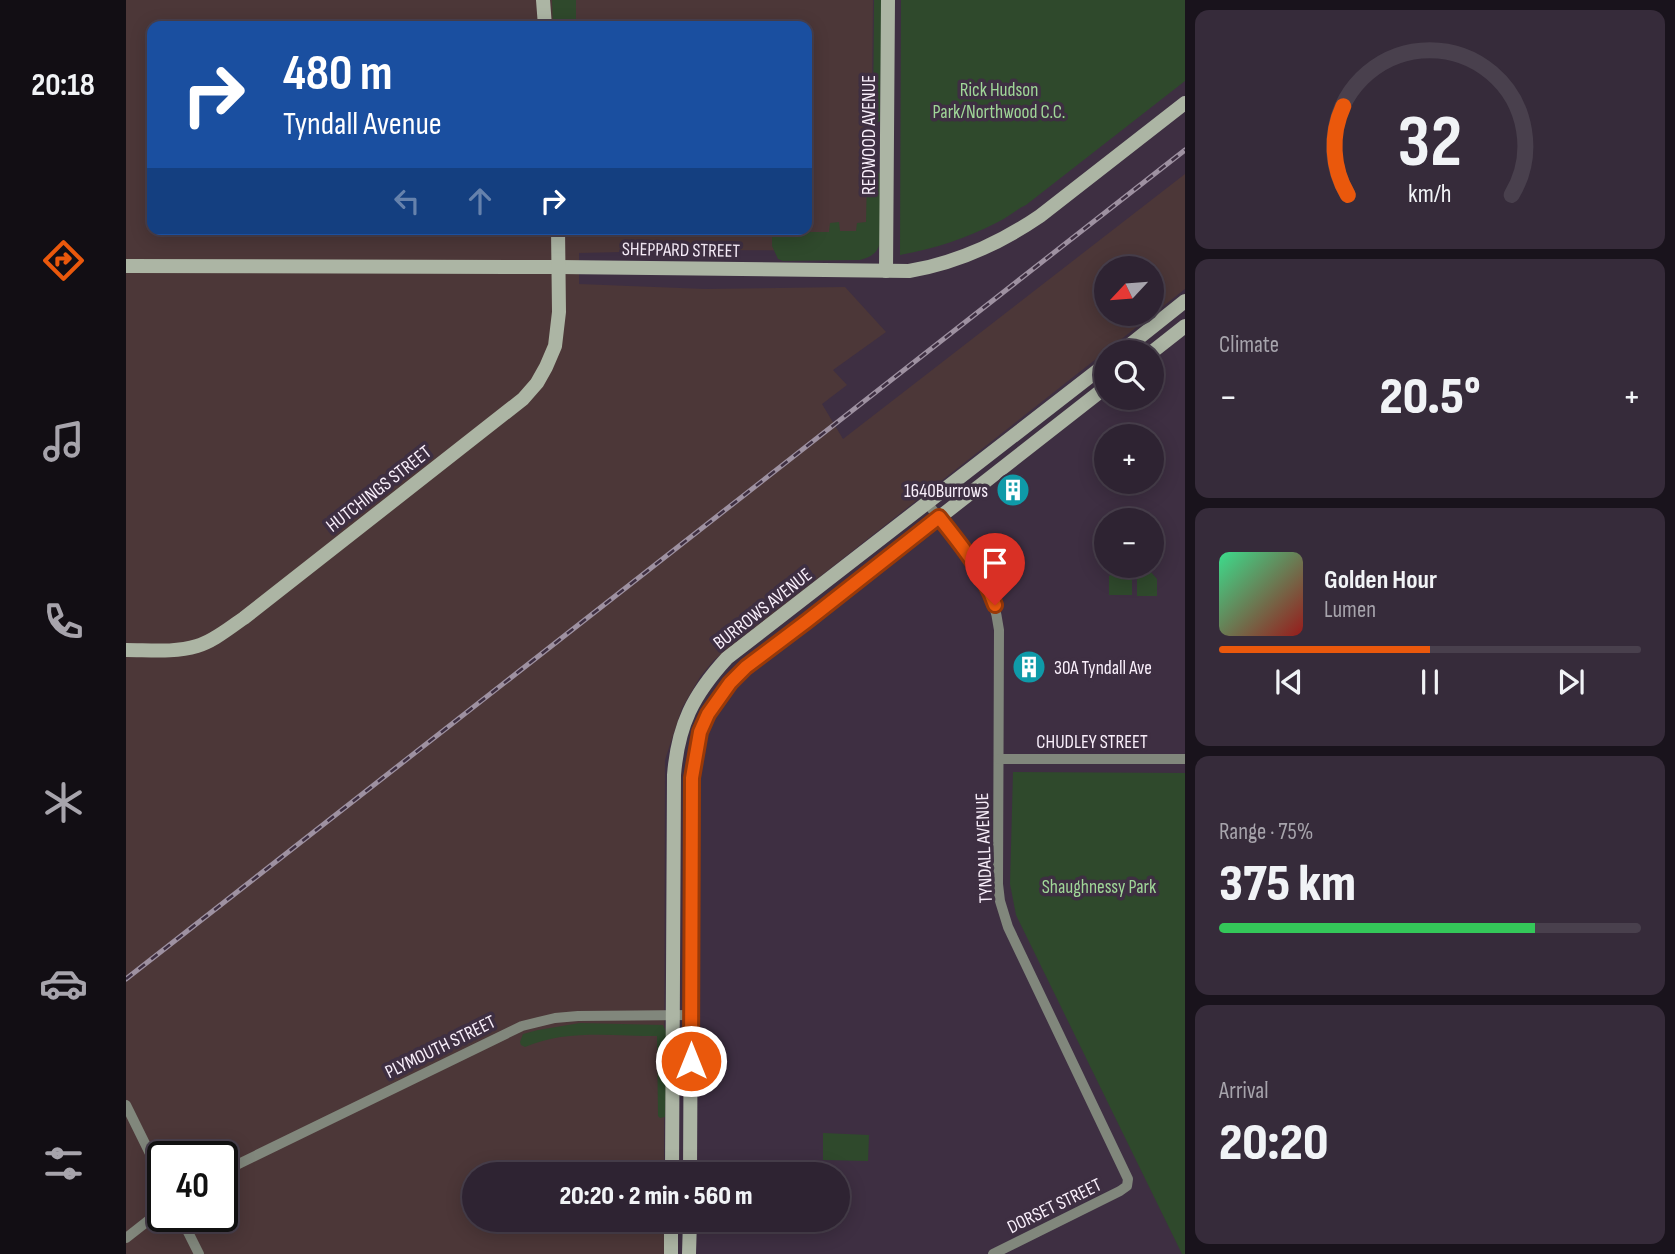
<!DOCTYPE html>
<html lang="en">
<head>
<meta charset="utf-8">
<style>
	:root { --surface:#2e2332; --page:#362b3a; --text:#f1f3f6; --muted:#a7a4ac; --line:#49404d; --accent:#ea580c }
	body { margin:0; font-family:"Sofia Sans Condensed",sans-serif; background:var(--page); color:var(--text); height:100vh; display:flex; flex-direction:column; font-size:26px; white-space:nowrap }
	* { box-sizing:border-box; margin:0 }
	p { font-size:23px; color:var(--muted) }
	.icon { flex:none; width:38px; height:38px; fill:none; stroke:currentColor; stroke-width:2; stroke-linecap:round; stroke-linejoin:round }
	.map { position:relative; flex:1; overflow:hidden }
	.panel { display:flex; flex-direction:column; gap:10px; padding:10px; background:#19131c; width:490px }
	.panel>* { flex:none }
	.hud { position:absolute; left:21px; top:21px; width:665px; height:214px; border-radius:14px; box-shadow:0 4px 18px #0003,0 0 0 2px var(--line); background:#1a4fa0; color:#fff; overflow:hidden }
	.needle { width:46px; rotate:244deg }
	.tools { position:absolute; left:968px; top:256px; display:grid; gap:14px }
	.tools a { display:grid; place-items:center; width:70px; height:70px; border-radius:50%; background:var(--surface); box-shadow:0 4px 18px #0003,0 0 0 2px var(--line); font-size:35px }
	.speed { position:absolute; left:21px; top:1141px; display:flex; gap:14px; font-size:35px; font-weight:700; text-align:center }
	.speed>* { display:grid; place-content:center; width:91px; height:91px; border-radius:50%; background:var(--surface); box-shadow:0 4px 18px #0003,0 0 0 2px var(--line); line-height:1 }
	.speed .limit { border:4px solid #111; border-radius:10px; background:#fff; color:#111 }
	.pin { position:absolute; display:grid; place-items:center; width:60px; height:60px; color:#fff; margin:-72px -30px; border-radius:50% 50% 50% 0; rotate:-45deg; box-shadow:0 0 7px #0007 }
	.pin .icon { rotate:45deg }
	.me { position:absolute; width:77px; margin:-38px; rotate:0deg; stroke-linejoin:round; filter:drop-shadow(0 0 5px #0008) }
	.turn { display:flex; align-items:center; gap:24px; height:147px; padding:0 21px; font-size:32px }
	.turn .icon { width:91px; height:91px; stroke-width:2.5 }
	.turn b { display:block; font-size:49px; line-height:60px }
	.lanes { display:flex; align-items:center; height:66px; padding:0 21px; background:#0003; justify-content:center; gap:35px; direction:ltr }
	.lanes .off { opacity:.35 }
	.big { font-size:52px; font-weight:800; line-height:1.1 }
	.panel .widget { flex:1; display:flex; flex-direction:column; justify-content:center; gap:10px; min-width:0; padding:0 24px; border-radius:14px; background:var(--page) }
	.panel .dial { align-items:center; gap:0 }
	.dial svg { height:182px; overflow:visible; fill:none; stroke:var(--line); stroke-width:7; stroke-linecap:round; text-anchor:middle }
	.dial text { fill:var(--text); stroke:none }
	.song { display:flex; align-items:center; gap:21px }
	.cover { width:84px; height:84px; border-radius:10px; background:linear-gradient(135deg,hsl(150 70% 55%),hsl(0 70% 35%)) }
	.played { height:7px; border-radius:4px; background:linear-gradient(90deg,var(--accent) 50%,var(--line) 50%) }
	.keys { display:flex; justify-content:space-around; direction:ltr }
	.heat { display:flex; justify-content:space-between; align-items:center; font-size:38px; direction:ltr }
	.charge { height:10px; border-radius:5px; background:linear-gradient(90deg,#34c759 75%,var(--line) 0) }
	.trip { position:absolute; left:336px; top:1162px; width:388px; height:70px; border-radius:35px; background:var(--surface); box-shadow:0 4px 18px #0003,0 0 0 2px var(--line); font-weight:800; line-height:70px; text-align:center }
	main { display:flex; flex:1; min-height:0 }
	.tabs { display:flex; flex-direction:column; width:126px; justify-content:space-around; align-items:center; background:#120e14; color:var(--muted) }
	.tabs .icon { width:49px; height:49px }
	.tabs .on { color:var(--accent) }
	.tabs b { font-size:32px; color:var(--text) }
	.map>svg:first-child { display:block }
</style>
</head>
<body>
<main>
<nav class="tabs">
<b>20:18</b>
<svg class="icon on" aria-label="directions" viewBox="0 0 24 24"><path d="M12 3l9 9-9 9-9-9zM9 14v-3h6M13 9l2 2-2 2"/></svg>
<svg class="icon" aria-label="music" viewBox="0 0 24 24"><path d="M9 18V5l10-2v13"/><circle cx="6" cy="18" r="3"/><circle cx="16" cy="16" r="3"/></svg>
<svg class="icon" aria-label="phone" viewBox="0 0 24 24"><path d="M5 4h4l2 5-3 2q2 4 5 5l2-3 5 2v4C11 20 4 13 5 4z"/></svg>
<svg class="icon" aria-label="climate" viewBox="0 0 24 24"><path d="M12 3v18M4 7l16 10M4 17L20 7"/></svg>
<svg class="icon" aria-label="car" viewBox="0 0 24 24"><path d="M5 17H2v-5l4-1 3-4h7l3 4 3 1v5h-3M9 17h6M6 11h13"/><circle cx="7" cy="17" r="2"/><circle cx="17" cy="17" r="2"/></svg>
<svg class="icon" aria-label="filters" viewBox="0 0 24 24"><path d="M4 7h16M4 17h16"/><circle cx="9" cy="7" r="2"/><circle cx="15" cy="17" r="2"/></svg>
</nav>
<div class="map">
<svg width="1059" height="1254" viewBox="0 0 1059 1254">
	<rect width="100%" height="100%" fill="#3e2f42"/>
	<path fill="#4c3738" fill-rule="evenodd" d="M0,0H747L745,187L740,251L583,250L453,253V284L579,289L719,287L760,332L707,370L721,385L696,404L717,439L1059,174V289L588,660L574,677L556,708L539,760L538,1174H348V1220H538V1254H0ZM26,26H681V229H26ZM980,268H1026V313H980ZM37,1157H96V1216H37Z"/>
	<g fill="#2f492c">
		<polygon points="426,0 450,0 450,26 427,26"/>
		<polygon points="748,0 756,0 754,121 747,124"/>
		<path d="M775,0H1059V81L900,205C891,209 882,217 872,222C839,239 811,248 774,255Z"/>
		<path d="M747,171L752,172L755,175L754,242C752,253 745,257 734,260L657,261L652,259L646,246V232H703L704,223L713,222L714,231H730L731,223L740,222L741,177L742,173Z"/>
		<polygon points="990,571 1006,571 1006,595 983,595 983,576"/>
		<polygon points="1011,571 1024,571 1031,579 1031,596 1011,596"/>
		<polygon points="887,772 1059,773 1059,1254 1056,1254 890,915 884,884"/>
		<path d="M454,1023L537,1025L542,1036L539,1117L534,1118L532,1116L531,1036C489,1036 439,1029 399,1047L395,1045L394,1042L397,1034L412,1030Z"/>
		<polygon points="697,1133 743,1135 742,1161 697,1160"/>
	</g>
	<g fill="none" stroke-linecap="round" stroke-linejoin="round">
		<g stroke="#81877c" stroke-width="10">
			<path d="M802,504C833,544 867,577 873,630L872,884L874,901L882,927L1002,1179L1001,1186L994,1191L867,1254"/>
			<polyline points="873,759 1059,759"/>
			<polyline points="0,1105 37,1180"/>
			<polyline points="96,1172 396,1026 429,1018 452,1016 565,1015"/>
			<polyline points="54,1216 73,1254"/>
			<polyline points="0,1238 37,1209"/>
		</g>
		<g stroke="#acb5a4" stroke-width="14">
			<polyline points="417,0 419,26"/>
			<path d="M0,266L433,267L783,271C831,263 873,244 914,216L1059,103"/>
			<polyline points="760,271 762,0"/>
			<polyline points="995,352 1059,301"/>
			<polyline points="1026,352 1059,326"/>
			<path d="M0,650C23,650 48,653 71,646C88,641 103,628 118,618L397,399L411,383L420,367L429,346L433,312L432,229"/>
			<path d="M546,1174L548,775C552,725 567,695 601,658L980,364"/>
			<polyline points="564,1174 566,778 574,732 582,714 604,683 620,667 681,621 980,387"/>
			<polyline points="545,1254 545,1220"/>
			<polyline points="563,1254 564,1220"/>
		</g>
		<defs>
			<polyline id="rail" points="0,979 1059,150"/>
		</defs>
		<use href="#rail" stroke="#9e91a1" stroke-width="5"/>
		<use href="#rail" stroke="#3e2f42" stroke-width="2.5" stroke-dasharray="8" stroke-linecap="butt"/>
	</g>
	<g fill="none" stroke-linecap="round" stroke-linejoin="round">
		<defs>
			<path id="route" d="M565,1061L566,778L574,732L582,714L604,683L620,667L681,621L813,517C835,545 857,571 869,605"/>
		</defs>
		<use href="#route" stroke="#983908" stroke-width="18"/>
		<use href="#route" stroke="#ea580c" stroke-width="12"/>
	</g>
	<defs>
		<symbol id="building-disc" viewBox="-11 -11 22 22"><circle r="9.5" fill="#0f9aa8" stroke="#3e2f42"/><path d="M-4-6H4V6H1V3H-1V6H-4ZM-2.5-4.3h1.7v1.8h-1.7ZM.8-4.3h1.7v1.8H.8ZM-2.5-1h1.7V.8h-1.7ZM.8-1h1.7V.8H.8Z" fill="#fff"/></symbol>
	</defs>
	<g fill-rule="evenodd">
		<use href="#building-disc" x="868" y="471" width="38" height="38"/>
		<use href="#building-disc" x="884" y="648" width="38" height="38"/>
	</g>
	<g text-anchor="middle" stroke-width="7" stroke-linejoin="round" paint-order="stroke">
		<g font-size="19" fill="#a0d798" stroke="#3e2f42">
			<text x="873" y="96">Rick Hudson<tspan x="873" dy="22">Park/Northwood C.C.</tspan></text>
			<text x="973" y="893">Shaughnessy Park</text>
		</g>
		<g font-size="19" fill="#f9effb" stroke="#3e2f42">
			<text transform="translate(742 135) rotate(-90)" y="7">REDWOOD AVENUE</text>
			<text transform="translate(555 249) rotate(1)" y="7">SHEPPARD STREET</text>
			<text transform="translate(252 488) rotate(-38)" y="7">HUTCHINGS STREET</text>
			<text transform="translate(636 608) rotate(-38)" y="7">BURROWS AVENUE</text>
			<text x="966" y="748">CHUDLEY STREET</text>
			<text transform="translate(857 848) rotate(-92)" y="7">TYNDALL AVENUE</text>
			<text transform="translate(314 1046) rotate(-26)" y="7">PLYMOUTH STREET</text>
			<text transform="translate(928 1205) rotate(-26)" y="7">DORSET STREET</text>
		</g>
		<g font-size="19" fill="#f9effb" stroke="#3e2f42" text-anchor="end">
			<text x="862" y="497">1640Burrows</text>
			<text x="928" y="674" text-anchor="start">30A Tyndall Ave</text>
		</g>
	</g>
</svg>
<div class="tools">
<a><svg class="needle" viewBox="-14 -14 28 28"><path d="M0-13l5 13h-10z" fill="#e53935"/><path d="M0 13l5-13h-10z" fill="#a7a4ac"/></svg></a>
<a><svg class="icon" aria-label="search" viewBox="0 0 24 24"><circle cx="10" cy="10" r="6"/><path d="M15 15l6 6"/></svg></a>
<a>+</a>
<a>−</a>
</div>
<div class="speed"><div class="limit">40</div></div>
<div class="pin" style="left:869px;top:605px;background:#d93025"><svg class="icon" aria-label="arrive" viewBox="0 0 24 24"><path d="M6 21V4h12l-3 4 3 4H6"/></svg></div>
<svg class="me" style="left:565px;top:1061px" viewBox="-20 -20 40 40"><circle r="17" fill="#ea580c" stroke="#fff" stroke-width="3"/><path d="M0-11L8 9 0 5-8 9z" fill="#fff"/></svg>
<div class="trip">20:20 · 2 min · 560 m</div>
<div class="hud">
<div class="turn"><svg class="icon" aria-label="right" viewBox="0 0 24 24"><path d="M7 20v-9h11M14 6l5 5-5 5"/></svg><div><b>480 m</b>Tyndall Avenue</div></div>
<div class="lanes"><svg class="icon off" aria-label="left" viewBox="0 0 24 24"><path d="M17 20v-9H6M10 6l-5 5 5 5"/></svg><svg class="icon off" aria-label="ahead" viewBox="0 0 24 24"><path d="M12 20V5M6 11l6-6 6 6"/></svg><svg class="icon" aria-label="right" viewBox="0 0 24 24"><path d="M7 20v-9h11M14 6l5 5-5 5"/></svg></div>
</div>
</div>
<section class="panel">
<div class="widget dial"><svg viewBox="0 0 100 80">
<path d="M14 69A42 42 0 1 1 86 69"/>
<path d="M14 69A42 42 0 0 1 12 30" stroke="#ea580c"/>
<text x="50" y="56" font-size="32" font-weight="700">32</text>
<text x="50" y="72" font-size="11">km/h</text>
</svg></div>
<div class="widget"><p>Climate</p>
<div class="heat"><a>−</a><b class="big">20.5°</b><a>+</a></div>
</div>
<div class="widget">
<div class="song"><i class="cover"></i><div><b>Golden Hour</b><p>Lumen</p></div></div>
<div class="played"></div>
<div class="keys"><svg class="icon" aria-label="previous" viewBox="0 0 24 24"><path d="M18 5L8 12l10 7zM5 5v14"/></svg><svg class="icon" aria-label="pause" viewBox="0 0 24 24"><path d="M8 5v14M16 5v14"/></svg><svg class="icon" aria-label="next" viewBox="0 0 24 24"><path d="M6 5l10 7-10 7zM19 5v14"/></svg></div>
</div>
<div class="widget"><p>Range · 75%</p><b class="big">375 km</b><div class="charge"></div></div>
<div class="widget"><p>Arrival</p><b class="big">20:20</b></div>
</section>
</main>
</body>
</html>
